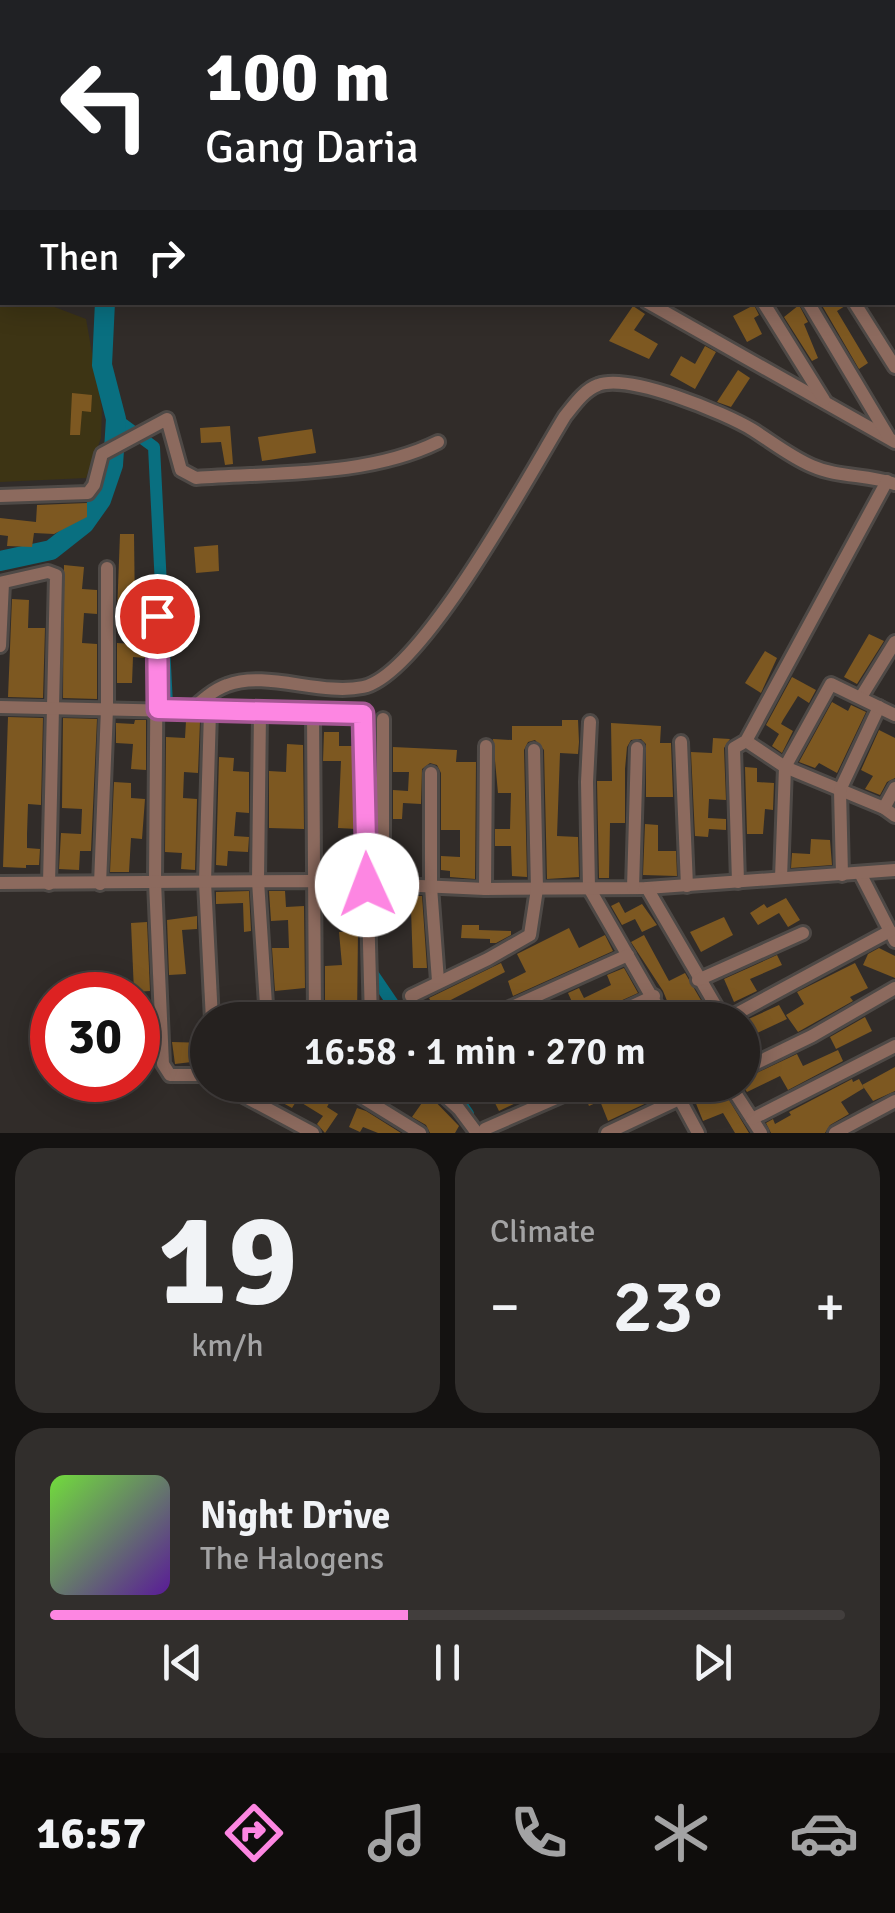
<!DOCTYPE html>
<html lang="en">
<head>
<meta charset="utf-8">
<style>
	:root { --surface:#25211f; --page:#312e2c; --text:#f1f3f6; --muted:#a3a3a4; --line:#423e3d; --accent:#fd86e2 }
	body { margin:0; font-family:Signika,sans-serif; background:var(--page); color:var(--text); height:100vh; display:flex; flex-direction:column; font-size:38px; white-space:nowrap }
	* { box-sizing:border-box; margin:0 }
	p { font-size:32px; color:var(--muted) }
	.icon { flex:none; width:55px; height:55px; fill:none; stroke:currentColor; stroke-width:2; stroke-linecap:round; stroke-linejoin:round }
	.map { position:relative; height:1133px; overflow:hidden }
	.details { display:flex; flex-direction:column; gap:15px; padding:15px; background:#141211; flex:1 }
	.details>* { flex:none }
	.guide { position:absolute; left:0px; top:0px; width:895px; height:305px; box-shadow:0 5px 25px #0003,0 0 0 2px var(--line); background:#202124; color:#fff; overflow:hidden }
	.speed { position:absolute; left:30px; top:972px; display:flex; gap:20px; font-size:50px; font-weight:700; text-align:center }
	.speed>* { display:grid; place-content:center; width:130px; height:130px; border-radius:50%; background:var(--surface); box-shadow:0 5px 25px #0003,0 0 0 2px var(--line); line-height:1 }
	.speed .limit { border:15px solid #d22; background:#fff; color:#111 }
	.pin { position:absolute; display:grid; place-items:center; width:85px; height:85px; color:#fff; margin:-42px; border:5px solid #fff; border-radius:50%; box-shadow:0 2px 10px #0007 }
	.me { position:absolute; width:110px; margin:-55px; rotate:358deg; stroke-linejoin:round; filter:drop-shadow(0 0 8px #0008) }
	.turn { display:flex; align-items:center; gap:35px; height:210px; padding:0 40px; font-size:45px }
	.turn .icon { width:130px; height:130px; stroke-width:2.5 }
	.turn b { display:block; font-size:70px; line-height:85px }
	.then { display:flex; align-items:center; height:95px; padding:0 40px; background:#0003; gap:20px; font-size:38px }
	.big { font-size:75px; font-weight:600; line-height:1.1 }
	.details .card { flex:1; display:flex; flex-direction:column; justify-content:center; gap:15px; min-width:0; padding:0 35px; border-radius:30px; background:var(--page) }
	.details .dial { align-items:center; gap:0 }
	.dial b { font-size:130px; line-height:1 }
	.song { display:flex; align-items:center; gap:30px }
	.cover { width:120px; height:120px; border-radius:15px; background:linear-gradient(135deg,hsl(100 70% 55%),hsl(270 70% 35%)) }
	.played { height:10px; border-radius:5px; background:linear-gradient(90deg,var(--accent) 45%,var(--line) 45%) }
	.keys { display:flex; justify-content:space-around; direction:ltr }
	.heat { display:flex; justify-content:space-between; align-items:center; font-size:55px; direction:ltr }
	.details .tiles { flex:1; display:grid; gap:15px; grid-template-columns:1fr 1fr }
	.card:last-child { grid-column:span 2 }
	.trip { position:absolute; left:190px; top:1002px; width:570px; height:100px; border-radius:50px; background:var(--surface); box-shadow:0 5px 25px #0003,0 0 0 2px var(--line); font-weight:600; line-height:100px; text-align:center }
	.dock { display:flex; height:160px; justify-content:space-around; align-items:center; background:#0f0d0c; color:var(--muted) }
	.dock .icon { width:70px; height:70px }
	.dock .current { color:var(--accent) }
	.dock b { font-size:45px; color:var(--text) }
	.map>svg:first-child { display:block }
</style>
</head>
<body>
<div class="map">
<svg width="895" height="1133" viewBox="0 0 895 1133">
	<rect width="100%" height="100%" fill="#312c29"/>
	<polygon fill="#3d3414" points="0,285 2,302 44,303 86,319 102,409 101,438 86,478 0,482"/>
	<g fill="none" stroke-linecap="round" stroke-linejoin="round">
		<polyline stroke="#096f80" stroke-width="4" points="0,260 2,260"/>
		<g stroke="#096f80" stroke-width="12">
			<polyline points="116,419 154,447 167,705 181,705"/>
			<polyline points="372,962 372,973 404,1020"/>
			<polyline points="448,1085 468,1114"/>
		</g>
		<g stroke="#096f80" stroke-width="20">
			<polyline points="656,2 659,0"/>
			<polyline points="0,561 51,550 84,524 101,500 113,465 116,419 102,365 105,302"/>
		</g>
	</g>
	<g fill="#7d5821">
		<polygon points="820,302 844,302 845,306 837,311 868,363 859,369"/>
		<polygon points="754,305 759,315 754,318 762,334 747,342 733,316"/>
		<polygon points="799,305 808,322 804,324 818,358 812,361 784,317"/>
		<polygon points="633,306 645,314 634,330 658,344 649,359 609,341"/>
		<polygon points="705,346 716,352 695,389 670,375 681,356 695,364"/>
		<polygon points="738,370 750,378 731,407 717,402"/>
		<polygon points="72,393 92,395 91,412 82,411 80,435 70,435"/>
		<polygon points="230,426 233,464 225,465 221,442 201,443 200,428"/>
		<polygon points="312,429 316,453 262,461 258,437"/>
		<polygon points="87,503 87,517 54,534 34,533 32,547 7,546 8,536 0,535 0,518 36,522 37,505"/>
		<polygon points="120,534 134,534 135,614 117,614"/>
		<polygon points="218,545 219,571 196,573 194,547"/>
		<polygon points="64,565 84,567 82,589 97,590 97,614 84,613 82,643 97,644 97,699 63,698"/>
		<polygon points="12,599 29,600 28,628 45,628 43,698 8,697"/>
		<polygon points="135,617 147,617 145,658 133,657 132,683 117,683 117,643 134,644"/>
		<polygon points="869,634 884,641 857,684 844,677"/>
		<polygon points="765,651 777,658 761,693 745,683"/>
		<polygon points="792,677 816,690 809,703 798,696 783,720 781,724 793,731 782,753 772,746 779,734 766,725"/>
		<polygon points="832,702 848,711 851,705 866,712 837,773 819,763 815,768 799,762"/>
		<polygon points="8,717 43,718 41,805 28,804 27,834 27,848 40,849 39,865 26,865 26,868 3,867"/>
		<polygon points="63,718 97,719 91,851 80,851 79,870 59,869 61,833 81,834 82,809 62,808"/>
		<polygon points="135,720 146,720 146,770 131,769 133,744 116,743 116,723 134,724"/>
		<polygon points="562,720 578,720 579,742 578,754 560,753 557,836 578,837 579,877 547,879 544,750 535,740 528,742 524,750 527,877 512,876 511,846 495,846 495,829 510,829 511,793 498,793 493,739 512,740 512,726 562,726"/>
		<polygon points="186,721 200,721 198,773 184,772 183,798 197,799 195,870 181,869 182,853 165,852 166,737 185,738"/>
		<polygon points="611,723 661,726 660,743 671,743 673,797 646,797 646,744 641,739 631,740 627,747 625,769 625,823 610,823 609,878 599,878 597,781 612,781"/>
		<polygon points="879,730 895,738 895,778 887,782 880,795 865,789 873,776 861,770"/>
		<polygon points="324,732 339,732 339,746 354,746 356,829 338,828 341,761 323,761"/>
		<polygon points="713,738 730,739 724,748 726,800 709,799 708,818 726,819 726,830 709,829 708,837 695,836 691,752 712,753"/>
		<polygon points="287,744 303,745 304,829 269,828 269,771 286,772"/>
		<polygon points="393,747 457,750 456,762 476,762 475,879 450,877 450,871 441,870 441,856 460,857 460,830 441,830 441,773 437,765 430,763 422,769 421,804 403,803 402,819 393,819 393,790 408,791 409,772 393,772"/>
		<polygon points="219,757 234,758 233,771 249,772 249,813 236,812 234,836 249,837 248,852 228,851 227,866 216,865"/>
		<polygon points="745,767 757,768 757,782 774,783 773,810 765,809 763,834 747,834"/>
		<polygon points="114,782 131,783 131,798 145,799 142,839 131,838 129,872 110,872"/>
		<polygon points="645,824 658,825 658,851 676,851 677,876 643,875"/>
		<polygon points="811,839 830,840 832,865 791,868 792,853 810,854"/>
		<polygon points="249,891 251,931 244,932 243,903 216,904 216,892"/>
		<polygon points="269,891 285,891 286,907 304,906 305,988 275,991 272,948 289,948 288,920 271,921"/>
		<polygon points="390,895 422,896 427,968 413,968 411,909 409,906 390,906"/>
		<polygon points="786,898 800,920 788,927 779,913 758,925 750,913 764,904 767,908"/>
		<polygon points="619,902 625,913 642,904 657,925 642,932 635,919 622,925 611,906"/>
		<polygon points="197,916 197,929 182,930 186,974 169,975 167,920"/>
		<polygon points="724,917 733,935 701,952 690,932"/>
		<polygon points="147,922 150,991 134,992 131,923"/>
		<polygon points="462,925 479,925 479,930 511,931 511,935 496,943 490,943 490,939 461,938"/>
		<polygon points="569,928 579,948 605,935 613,951 513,996 508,981 526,972 517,954"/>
		<polygon points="358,931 357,1020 345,1020 344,1003 325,1003 325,966 342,965 339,932"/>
		<polygon points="644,935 669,981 685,973 705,1007 684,1020 675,1020 663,991 631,942"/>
		<polygon points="879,948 895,956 895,978 863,965 868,954"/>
		<polygon points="777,955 782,965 750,979 757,991 734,1002 724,979"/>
		<polygon points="501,963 505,972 443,1004 451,1020 424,1020 421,1014 434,1007 429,998"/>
		<polygon points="855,963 868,988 850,997 853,1001 798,1032 786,1015 804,1004 797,992"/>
		<polygon points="624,968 638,993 598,1011 589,1020 535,1020 572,1002 568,993 579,988 584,998 611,985 607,975"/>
		<polygon points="779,1005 787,1019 753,1035 761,1049 742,1059 742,1022"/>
		<polygon points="865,1017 872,1031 836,1049 830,1037"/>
		<polygon points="172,1042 208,1043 208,1060 175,1064"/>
		<polygon points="838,1050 843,1061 788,1090 780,1076 747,1092 742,1085 742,1080 797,1054 803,1066"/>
		<polygon points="895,1067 895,1091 873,1101 862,1085"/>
		<polygon points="852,1079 853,1082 859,1079 864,1088 841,1102 849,1114 830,1125 825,1133 771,1133 766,1123 773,1119 775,1124 791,1115 789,1112"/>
		<polygon points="278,1085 288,1085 303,1094 308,1085 332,1085 335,1092 327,1107 338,1114 325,1133 317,1124 323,1116 297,1100 292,1108 283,1103 288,1095 276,1088"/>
		<polygon points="403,1085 423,1085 426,1092 459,1126 455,1133 430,1133 426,1125 412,1117 424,1100"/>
		<polygon points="502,1085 537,1085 517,1095 520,1101 499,1111 491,1095 504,1089"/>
		<polygon points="596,1085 634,1085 636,1089 662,1085 666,1094 608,1121 600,1101 589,1106 585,1096 593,1092"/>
		<polygon points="683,1085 720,1085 749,1133 735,1133 723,1113 703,1121 689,1086"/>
		<polygon points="357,1108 366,1111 401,1133 378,1133 363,1127 360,1132 349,1127"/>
	</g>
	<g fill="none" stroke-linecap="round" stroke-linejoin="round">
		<defs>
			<g id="minor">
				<polyline points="23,0 24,2"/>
				<polyline points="800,0 801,2"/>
				<polyline points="867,2 868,0"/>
				<polyline points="0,39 2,38"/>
				<polyline points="892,88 895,81"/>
				<polyline points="892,123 895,122"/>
				<polyline points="892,167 895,171"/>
				<polyline points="892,283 895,288"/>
				<polyline points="647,302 895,442"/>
				<polyline points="763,302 824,400"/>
				<polyline points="808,302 888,436"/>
				<polyline points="854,302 895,367"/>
				<path d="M0,496L88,493L94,485L102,454L167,419L181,470L196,478C274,472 367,477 438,442"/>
				<polyline points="0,583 48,572 56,575 49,884"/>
				<polyline points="157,616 155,882 163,1064 170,1075 208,1075"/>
				<polyline points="0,646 3,583"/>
				<polyline points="861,697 895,642"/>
				<polyline points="0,707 363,715 371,1020"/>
				<path d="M190,711C201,701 213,690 227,685C266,670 321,696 363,687C422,675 530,473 565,416C574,405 584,390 598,385C629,373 725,413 753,430C772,442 791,457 812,466C839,478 868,474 895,484"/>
				<polyline points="313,711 315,1020"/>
				<polyline points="210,712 205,882 212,1020"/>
				<polyline points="260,712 258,881 267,1020"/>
				<polyline points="590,722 587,782 589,888 665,1020"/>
				<polyline points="746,741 785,767 884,808 895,816"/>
				<polyline points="681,742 687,886"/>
				<polyline points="431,773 431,887 438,981"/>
				<polyline points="884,808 895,788"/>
				<polyline points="860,873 895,941"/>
				<polyline points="842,875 840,790 879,707"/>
				<polyline points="781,878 785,767 831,684 895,715"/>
				<polyline points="738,882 734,748 746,741 887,481"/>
				<polyline points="0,883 312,881 485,889 647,888 895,870"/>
				<polyline points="100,884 107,709 107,568"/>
				<polyline points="383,885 383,719"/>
				<polyline points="633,888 637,748"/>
				<polyline points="647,888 724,1020"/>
				<polyline points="485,889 486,746"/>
				<polyline points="698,980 803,933"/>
				<polyline points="411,996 488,959 530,935 537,889 534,750"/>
				<polyline points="483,1020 628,955"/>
				<polyline points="602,1020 654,996"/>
				<polyline points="725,1020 890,931"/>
				<polyline points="742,1070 812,1036 895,988"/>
				<polyline points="223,1085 313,1133"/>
				<polyline points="342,1085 420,1133"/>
				<polyline points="433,1085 459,1109 477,1133"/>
				<polyline points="672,1085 698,1133"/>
				<polyline points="730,1085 761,1133"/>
				<polyline points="752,1119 895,1046"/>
				<polyline points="485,1129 586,1085"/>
				<polyline points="607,1133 679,1099"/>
				<polyline points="835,1133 895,1101"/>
			</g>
		</defs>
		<use href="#minor" stroke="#4e4946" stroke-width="18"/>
		<use href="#minor" stroke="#8c6a5e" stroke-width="12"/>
	</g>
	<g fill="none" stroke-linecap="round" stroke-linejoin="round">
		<defs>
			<polyline id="route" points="157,616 158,709 363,714 367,885"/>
		</defs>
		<use href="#route" stroke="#a45793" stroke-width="25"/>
		<use href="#route" stroke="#fd86e2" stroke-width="18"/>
	</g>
</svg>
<div class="speed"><div class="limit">30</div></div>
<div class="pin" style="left:157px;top:616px;background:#d93025"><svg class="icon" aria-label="arrive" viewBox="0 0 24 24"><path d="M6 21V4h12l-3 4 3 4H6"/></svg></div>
<svg class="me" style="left:367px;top:885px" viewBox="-20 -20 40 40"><circle r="19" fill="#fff"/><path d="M0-13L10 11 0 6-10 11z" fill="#fd86e2"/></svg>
<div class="trip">16:58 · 1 min · 270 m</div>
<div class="guide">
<div class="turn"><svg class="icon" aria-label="left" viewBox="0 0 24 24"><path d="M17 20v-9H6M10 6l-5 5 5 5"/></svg><div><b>100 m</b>Gang Daria</div></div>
<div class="then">Then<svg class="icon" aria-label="right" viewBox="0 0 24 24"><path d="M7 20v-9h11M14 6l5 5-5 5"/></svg></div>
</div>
</div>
<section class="details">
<div class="tiles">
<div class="card dial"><b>19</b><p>km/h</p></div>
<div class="card"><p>Climate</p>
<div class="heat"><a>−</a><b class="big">23°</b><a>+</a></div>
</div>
<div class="card">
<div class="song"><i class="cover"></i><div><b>Night Drive</b><p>The Halogens</p></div></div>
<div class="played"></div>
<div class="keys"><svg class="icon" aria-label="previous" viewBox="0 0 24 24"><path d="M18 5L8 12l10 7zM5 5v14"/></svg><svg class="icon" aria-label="pause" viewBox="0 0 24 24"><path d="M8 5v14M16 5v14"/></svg><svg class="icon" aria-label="next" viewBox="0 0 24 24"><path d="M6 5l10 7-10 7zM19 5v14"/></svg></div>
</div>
</div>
</section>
<nav class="dock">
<b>16:57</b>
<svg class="icon current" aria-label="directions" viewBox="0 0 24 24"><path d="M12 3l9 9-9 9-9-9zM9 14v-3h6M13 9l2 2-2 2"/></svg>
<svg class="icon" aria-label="music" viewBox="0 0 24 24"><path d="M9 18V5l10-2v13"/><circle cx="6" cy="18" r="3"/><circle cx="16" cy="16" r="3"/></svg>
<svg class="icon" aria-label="phone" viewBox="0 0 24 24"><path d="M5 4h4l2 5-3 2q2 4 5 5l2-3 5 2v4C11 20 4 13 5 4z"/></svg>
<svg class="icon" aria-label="climate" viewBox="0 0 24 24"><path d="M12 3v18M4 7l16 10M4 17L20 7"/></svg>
<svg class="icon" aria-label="car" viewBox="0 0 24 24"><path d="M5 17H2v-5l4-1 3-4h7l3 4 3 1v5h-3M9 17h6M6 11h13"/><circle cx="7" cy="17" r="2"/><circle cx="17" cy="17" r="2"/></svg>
</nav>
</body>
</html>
